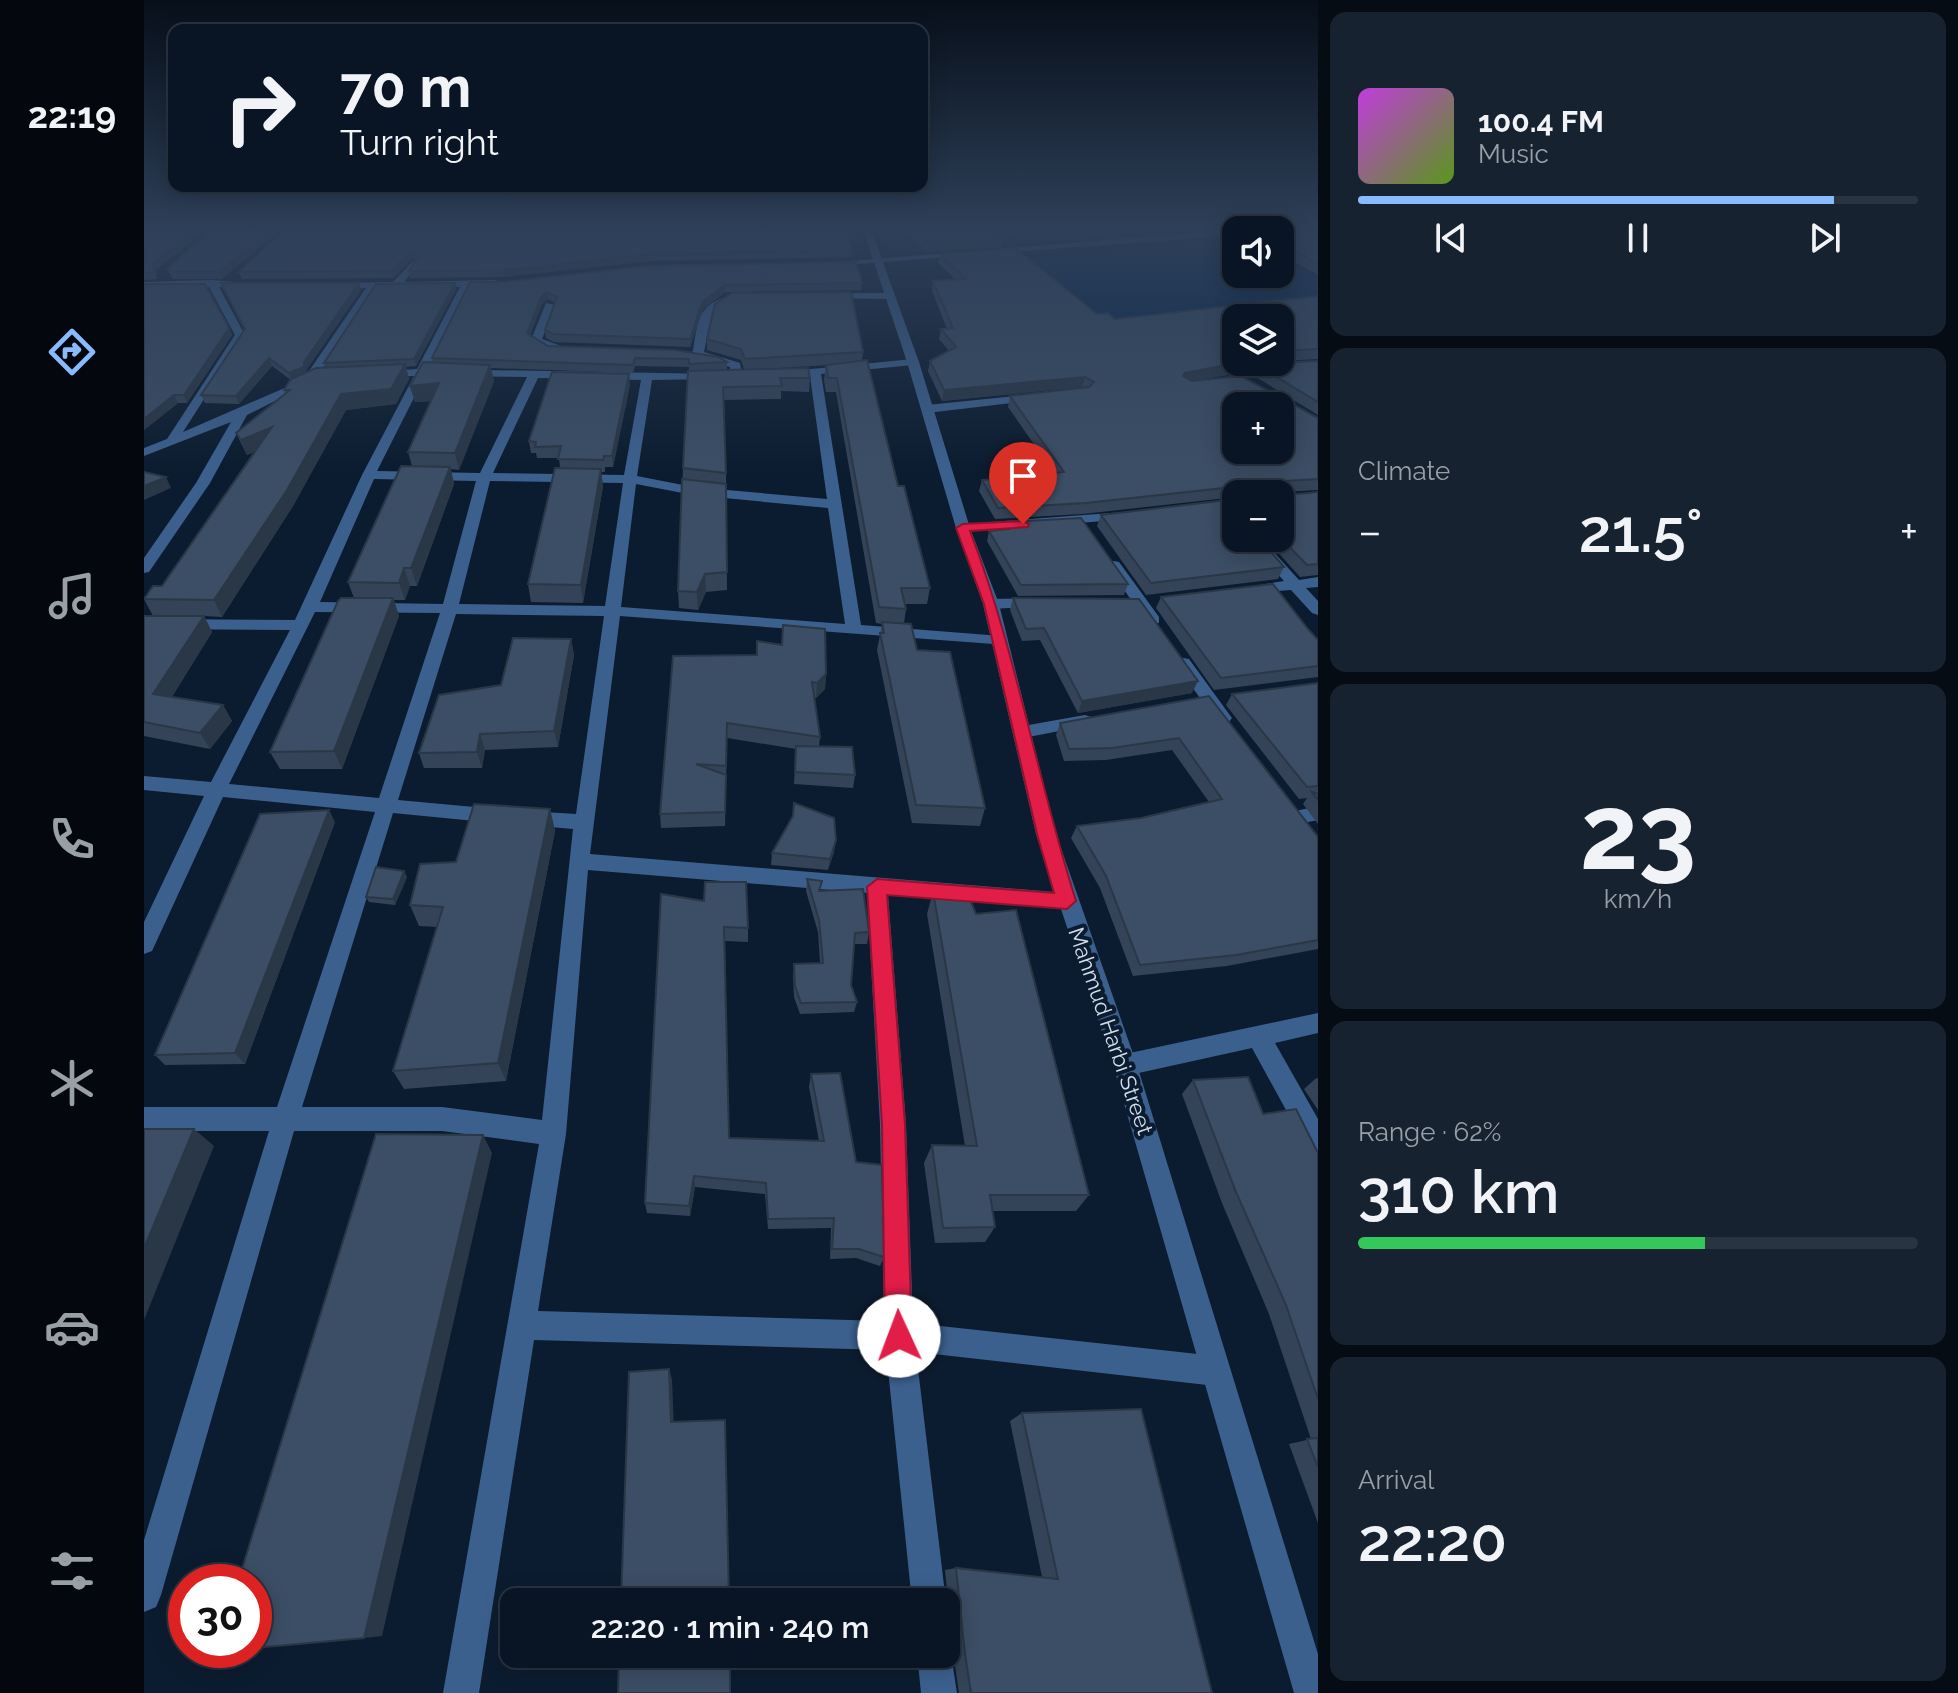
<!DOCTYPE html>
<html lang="en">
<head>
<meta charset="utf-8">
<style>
	:root { --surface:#091524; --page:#172231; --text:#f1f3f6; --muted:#999fa6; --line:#293441; --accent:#88bafc }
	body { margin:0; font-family:Raleway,sans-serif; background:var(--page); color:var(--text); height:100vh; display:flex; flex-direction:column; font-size:30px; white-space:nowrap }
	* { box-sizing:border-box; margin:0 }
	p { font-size:26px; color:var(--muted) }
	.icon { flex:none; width:44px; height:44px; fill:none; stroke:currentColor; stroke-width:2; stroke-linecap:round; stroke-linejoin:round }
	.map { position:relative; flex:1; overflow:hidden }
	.sheet { display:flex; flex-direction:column; gap:12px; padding:12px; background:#050c14; width:640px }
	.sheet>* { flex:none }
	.top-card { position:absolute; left:24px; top:24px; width:760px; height:168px; border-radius:16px; box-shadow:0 4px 20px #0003,0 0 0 2px var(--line); background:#091524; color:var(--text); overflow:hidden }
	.tools { position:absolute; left:1078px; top:216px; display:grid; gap:16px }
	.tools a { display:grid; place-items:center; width:72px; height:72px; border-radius:16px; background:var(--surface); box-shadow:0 4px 20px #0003,0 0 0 2px var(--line); font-size:40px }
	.speed { position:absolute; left:24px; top:1564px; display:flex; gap:16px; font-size:40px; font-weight:700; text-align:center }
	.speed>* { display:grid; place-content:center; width:104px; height:104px; border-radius:50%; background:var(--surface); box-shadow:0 4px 20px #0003,0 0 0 2px var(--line); line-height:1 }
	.speed .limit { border:12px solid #d22; background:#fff; color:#111 }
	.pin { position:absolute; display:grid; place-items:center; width:68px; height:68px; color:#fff; margin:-82px -34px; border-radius:50% 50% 50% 0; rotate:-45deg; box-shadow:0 0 8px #0007 }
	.pin .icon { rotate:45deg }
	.me { position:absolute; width:88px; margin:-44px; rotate:358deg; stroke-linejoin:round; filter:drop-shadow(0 0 6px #0008) }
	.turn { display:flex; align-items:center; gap:28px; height:168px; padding:0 40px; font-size:36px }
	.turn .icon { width:104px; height:104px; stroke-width:2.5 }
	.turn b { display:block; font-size:56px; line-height:68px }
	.big { font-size:60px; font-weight:600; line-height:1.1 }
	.sheet .card { flex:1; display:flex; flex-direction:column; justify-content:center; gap:12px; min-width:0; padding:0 28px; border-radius:16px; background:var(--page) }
	.sheet .dial { align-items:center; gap:0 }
	.dial b { font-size:104px; line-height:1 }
	.song { display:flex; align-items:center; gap:24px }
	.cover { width:96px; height:96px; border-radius:12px; background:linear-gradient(135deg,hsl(290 70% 55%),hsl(90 70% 35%)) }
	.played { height:8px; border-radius:4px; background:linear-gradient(90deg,var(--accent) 85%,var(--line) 85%) }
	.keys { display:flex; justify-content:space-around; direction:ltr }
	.heat { display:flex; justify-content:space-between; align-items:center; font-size:44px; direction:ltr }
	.charge { height:12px; border-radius:6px; background:linear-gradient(90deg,#34c759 62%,var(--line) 0) }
	.trip { position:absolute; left:356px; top:1588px; width:460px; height:80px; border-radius:16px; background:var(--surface); box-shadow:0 4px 20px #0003,0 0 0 2px var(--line); font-weight:600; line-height:80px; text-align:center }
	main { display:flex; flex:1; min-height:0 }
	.tab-bar { display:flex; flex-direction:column; width:144px; justify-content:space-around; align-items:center; background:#04080e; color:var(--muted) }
	.tab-bar .icon { width:56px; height:56px }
	.tab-bar .on { color:var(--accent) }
	.tab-bar b { font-size:36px; color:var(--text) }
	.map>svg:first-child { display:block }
</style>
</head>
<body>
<main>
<nav class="tab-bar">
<b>22:19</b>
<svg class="icon on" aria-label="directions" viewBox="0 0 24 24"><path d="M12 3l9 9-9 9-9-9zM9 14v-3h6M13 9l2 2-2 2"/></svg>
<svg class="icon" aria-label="music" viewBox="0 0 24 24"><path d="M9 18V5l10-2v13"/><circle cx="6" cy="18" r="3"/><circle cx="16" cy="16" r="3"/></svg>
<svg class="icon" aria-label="phone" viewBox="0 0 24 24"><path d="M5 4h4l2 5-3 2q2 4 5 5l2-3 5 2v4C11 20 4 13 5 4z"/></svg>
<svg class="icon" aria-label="climate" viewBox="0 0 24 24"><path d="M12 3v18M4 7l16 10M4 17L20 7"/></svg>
<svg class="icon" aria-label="car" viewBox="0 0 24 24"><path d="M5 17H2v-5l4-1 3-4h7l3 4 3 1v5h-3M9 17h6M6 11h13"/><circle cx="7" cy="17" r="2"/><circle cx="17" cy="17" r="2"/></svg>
<svg class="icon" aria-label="filters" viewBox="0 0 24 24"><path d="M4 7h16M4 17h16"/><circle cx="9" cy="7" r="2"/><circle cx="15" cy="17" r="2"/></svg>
</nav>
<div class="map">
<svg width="1174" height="1693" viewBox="0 0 1174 1693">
	<rect width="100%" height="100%" fill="#0c1c30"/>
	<polygon fill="#11263f" points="735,232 1025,232 743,254"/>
	<polygon fill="#05274e" points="1092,240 1092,274 1136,274 1136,258 1174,279 1174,306 958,329 869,260"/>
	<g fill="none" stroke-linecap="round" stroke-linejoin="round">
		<g fill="#3c608e" fill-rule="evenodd">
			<polygon points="1059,232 1092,232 1092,235 687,266 682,263"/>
			<path d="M269,261L274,264L260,282L352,280L357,283L326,286L285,369L573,374V378L569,379L508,380L493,476L549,487L683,499L666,376L637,378L631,375L637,372L769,359L775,362L769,365L677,374L717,625L857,636L863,637V645L476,616L446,854L923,893L930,895L934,901L930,907L923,909L744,895L762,1124L769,1323L1072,1356L1082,1361L1087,1371L1082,1381L1072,1386L772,1352L802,1602H768L742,1350L390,1340L335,1693H299L395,1144L298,1131H150L17,1595L12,1607L0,1612V1540L125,1131H0V1107H133L231,812L79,797L8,951L0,954V922L60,796L0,790V776L67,782L146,630L0,629V619L151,620L218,475L270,376L238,377L232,374L238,371L273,369L316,287L231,288L177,371L179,377L173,380L165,371L222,288L192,289L187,286L192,283L249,282ZM281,376L383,377L336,473L233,471ZM394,378L497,380L480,475L349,473ZM230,479L332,481L299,604L176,602ZM346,481L479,483L461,606L315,604ZM492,484L549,495L684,508L701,624L477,607ZM171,612L296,613L235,798L85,784ZM312,614L460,616L432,814L384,811L374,818L384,825L429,829L398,1120L298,1107H158L249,813L352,823L362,816L352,809L254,800ZM444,870L723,893L736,1124L740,1321L394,1311L422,1134Z"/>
			<polygon points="68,280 117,284 112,287 75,287 101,335 39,432 159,380 169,382 103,415 66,483 5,572 0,573 0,558 52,483 87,422 0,456 0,448 23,439 91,335 65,287 0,288 0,282"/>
			<polygon points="681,293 745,293 750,296 745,299 678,298"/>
			<path d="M589,295L610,297L581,303L568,312L560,352L596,363L598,375L592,378L586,375V367L543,354L549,351C554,319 554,303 589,295Z"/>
			<polygon points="402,303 411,305 398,339 420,347 420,351 387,340"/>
			<polygon points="1174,362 1174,368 1097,372 1099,381 1071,385 1065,382 1088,376 1085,372 1094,366"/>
			<polygon points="890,394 894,396 894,400 783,413 777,409 783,405"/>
			<polygon points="981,512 986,513 986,519 819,532 812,528 819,524"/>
			<polygon points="1102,538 1117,538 1155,580 1174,577 1174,587 1162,588 1174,601 1174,615 1168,613 1147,590 1102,593 1102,587 1140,581"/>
			<polygon points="970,561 975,562 1015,617 1015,623 1003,623 963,565"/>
			<polygon points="895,598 900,600 900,606 847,609 839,604 847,599"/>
			<polygon points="1039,658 1045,659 1085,714 1088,718 1085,722 1073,722 1031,663"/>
			<polygon points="941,715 947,717 950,721 947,725 879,738 870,732 879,726"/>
			<polygon points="1174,806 1174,820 1154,824 1144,817 1147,812"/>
			<polygon points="1174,1013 1174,1033 1131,1043 1174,1119 1174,1155 1165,1152 1108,1048 981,1076 973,1073 969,1065 973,1057 981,1054"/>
			<polygon points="802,1642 807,1654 813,1693 777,1693 773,1654 802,1654"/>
		</g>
		<polygon fill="#3c608e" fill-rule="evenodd" points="720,232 728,232 775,362 826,528 855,604 912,834 993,1065 1174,1654 1174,1693 1150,1693 969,1065 892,834 839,604 812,528 763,362"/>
	</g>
	<g fill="#344357">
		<polygon points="0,232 58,232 12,270 13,279 0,280"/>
		<polygon points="65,232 78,279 29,279 23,269"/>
		<polygon points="139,232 708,250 707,257 505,261 360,277 266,278 265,271 273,261 269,258 249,278 98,279 95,272"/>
		<polygon points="762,232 870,232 868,238 859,238 857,247 783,252"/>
		<polygon points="1136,232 1174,232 1174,275 1136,254"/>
		<polygon points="796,254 953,314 971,319 1174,296 1174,359 1136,361 1136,318 1092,318 1092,362 1114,362 1094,363 1086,368 1083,375 1048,381 1174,418 1174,490 1139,492 1142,495 1174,492 1174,575 1156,577 1121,538 1136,538 1136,494 1092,494 1092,497 939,514 851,519 835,491 838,480 910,473 864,407 866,396 939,388 938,387 798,401 784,371 786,361 805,351 795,339 797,329 803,329 788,291 789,281 811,279 794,263"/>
		<polygon points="326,282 718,283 717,290 581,292 559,309 546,347 410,342 402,338 401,330 411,303 404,299 398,304 386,335 404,346 583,362 583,370 600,369 597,360 563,350 563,339 719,352 718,361 754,486 786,588 783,604 761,604 762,609 760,623 773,650 841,808 836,826 768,823 733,650 738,624 732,623 692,392 682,392 680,380 682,365 686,365 616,369 666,378 665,392 637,391 637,399 580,400 582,473 583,590 562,592 554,610 535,608 534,591 539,468 545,367 491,366 489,373 347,368 350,381 315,470 307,469 310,484 273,586 266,586 261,600 250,600 255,616 198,769 136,769 126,752 210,598 204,582 268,466 264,452 287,401 271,402 266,386 289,363 288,358"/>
		<polygon points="77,283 217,290 163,369 163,372 182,368 180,363 311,283 312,289 272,366 262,367 265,379 252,404 202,410 149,506 78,617 60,616 68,632 28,697 79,705 88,721 66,749 0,736 0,616 9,616 0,599 18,586 110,452 103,455 92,433 141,394 140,390 147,380 128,366 95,404 61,403 57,395 100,330"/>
		<polygon points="0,284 85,328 88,335 43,403 34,403 0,430"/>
		<polygon points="1174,361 1174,415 1107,374 1111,364"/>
		<polygon points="486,385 469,467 461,467 461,472 457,472 459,486 439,603 387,602 384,584 416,468 415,458 393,458 392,453 387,453 385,441"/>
		<polygon points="957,515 1092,538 1140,567 1134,579 1002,595 953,526"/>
		<polygon points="861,522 984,584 980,595 874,596 843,541 845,531 859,530"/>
		<polygon points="1017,597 1164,629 1174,640 1174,677 1070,690 1012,608"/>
		<polygon points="869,598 1048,693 934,713 896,640 878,641 866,610"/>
		<polygon points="427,639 430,655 414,747 341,750 338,768 280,768 275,753 357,685"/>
		<polygon points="529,656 682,674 681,689 672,698 670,698 676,737 675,747 711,775 709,788 650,784 652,749 583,738 581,826 517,828 516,814"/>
		<polygon points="1174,683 1174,824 1159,804 1163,798 1155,799 1082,705 1088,694"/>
		<polygon points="1065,696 1174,837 1174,949 1083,966 989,976 956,888 927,838 933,826 997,818 1065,802 1028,750 962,760 920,761 912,735 916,723"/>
		<polygon points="406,809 411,831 362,1081 260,1089 249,1071 293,927 275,926 266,905 312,862"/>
		<polygon points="191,822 101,1064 21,1065 11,1055"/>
		<polygon points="690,852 684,870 627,865 628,853"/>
		<polygon points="263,877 251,905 225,902 222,897"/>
		<polygon points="663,879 725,932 723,944 710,944 707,985 713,1002 710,1012 656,1014 650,997 649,975 650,964 676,963 674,932 662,891"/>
		<polygon points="789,892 945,1195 932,1211 849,1211 851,1227 841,1242 791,1243 780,1163 788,1145 821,1146 783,914"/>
		<polygon points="517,894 604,928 604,942 581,941 585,1138 675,1141 665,1087 667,1074 712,1162 740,1257 736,1266 712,1258 686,1259 687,1228 624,1229 621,1194 551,1187 546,1216 503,1213 501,1203"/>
		<polygon points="1174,1078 1174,1110 1160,1089 1171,1079"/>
		<polygon points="1049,1080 1119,1114 1174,1153 1174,1523 1145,1444 1167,1439 1125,1314 1078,1203 1038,1094"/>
		<polygon points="878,1413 1068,1693 815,1693 809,1652 801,1570 812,1568 898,1577 866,1421"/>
	</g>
	<g fill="#2a3747">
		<polygon points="48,232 58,232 12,270 13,279 10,272 9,263"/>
		<polygon points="123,232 133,232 78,279 75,272"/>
		<polygon points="859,238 857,247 783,252 785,243"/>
		<polygon points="267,251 269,258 249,278 247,271"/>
		<polygon points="505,254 505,261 360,277 359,270"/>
		<polygon points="215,283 217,290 163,369 163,374 148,381 145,373"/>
		<polygon points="311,283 312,289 272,366 270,359"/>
		<polygon points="581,285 581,292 559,309 546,347 546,339 558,302"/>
		<polygon points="403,292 404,299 398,304 384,341 383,333 397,297"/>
		<polygon points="85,328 88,335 43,403 40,395"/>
		<polygon points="1092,356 1092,362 1094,362 1094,363 1086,368 1083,375 1037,383 1035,387 1041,373 1087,359"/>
		<polygon points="125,358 128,366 95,404 92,396"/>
		<polygon points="261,364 265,379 252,404 202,410 149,506 78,617 70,600 197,394"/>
		<polygon points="346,365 350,381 315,470 311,453"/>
		<polygon points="485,374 486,385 469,467 468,456"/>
		<polygon points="941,377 938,387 798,401 800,390"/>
		<polygon points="295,383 299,400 271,402 266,386"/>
		<polygon points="30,395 34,403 0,430 0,419"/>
		<polygon points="128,427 134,442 103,455 97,440"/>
		<polygon points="306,467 310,484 273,586 267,568"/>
		<polygon points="457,469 459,486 439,603 437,585"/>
		<polygon points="22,477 27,488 0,500 0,486"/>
		<polygon points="260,568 266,586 261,600 255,583"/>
		<polygon points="561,574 562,592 554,610 553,592"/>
		<polygon points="249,598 255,616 198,769 190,751"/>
		<polygon points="60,616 68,632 19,711 9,694"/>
		<polygon points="427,639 430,655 414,747 410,731"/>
		<polygon points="682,674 681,689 672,698 673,683"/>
		<polygon points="1054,681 1048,693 934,713 938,701"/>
		<polygon points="79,705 88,721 66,749 56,733"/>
		<polygon points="336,734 341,750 338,768 333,752"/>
		<polygon points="406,809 411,831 362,1081 354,1063"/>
		<polygon points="185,810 191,822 101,1064 91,1053"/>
		<polygon points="692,840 690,852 684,870 686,859"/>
		<polygon points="260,871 263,877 251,905 249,899"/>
		<polygon points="50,1129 70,1146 0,1320 0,1248"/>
		<polygon points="339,1135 348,1153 238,1636 220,1638"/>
		<polygon points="550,1176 551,1187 546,1216 545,1206"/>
		<polygon points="525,1369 528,1379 530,1430 527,1422"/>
	</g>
	<g fill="#3c4e65" stroke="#2a3747" stroke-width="2" fill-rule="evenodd">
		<polygon points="0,232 48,232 9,263 10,272 0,273"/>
		<polygon points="65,232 123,232 75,272 26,272 23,269"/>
		<polygon points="139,232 703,232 708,250 505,254 359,270 265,271 275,257 267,251 247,271 95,272"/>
		<polygon points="773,232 852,232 859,238 785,243"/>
		<polygon points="1136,232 1174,232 1174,264 1136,243"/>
		<path d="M871,248L953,314L964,313L971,319L1174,296V349L1136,351V318H1092V356L1087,359V364L1041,373L1039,376L1048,381L1097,376L1174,418V479L1141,481L1139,492L1142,495L1174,492V564L1163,565L1136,537V494H1098L1099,486L942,503L854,508L838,480L920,472L866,396L945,387L950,382L941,377L800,390L786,361L812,347L797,329L809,328L789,281L822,279L796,254ZM1092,406H1136V450H1092Z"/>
		<polygon points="712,262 718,283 581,285 558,302 546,339 409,334 401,330 413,297 403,292 397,297 383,333 404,346 531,350 574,357 583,362 545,364 545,359 491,358 489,365 288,358 326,282 359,282 505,266"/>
		<polygon points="77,283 215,283 160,362 160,367 145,373 125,358 92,396 57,395 101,329"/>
		<polygon points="311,283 270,359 180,363 232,284"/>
		<polygon points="0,284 61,284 85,328 40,395 30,395 0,419"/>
		<polygon points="707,292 719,352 601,359 597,349 563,339 571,304 588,293"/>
		<polygon points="723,360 754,486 760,486 786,588 757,588 762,609 735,607 693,378 684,378 682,365"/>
		<polygon points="1174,361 1174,402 1111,364"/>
		<polygon points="279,362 346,365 311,453 264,452 295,383 266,386"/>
		<polygon points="261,364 247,389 197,394 143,490 70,600 0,599 9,586 18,586 128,427 97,440 92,433 146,390 140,390 147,379 172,368"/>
		<polygon points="664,368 666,378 636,378 638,386 579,387 582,473 539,468 544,371"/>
		<polygon points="408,372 485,374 468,456 460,456 459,460 414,459 417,446 391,447 392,442 385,441"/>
		<polygon points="257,466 306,467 267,568 260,568 255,583 204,582"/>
		<polygon points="411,468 457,469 437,585 384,584"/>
		<polygon points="0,472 22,477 0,486"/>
		<polygon points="538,479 582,484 583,572 561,574 553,592 534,591"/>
		<polygon points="1092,499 1092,538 1115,538 1140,567 1007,583 957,515"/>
		<polygon points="937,518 984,584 877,585 845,531 865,529 861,522"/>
		<polygon points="1129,584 1164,629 1174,640 1174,666 1077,678 1017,597"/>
		<polygon points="197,598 249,598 190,751 126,752 194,601"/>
		<polygon points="869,598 995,599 1054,681 938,701 900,628 882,629"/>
		<polygon points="0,616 60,616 9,694 79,705 56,733 0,722"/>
		<polygon points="738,622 767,624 773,650 806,652 841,808 772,805 736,633 740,633"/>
		<polygon points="639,625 681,629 682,674 673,683 668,682 676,737 583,723 582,766 552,764 582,775 581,812 516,814 529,656 613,655 613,641 638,645"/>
		<polygon points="369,638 427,639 410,731 336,734 333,752 275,753 295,695 357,685"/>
		<polygon points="1174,683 1174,786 1163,787 1088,694"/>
		<polygon points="1065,696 1174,837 1174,940 1092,955 996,965 962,876 933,826 997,818 1078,799 1035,738 968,748 925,749 916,723"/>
		<polygon points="652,746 708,747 711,775 651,772"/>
		<polygon points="1168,792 1174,794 1174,800"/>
		<polygon points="650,803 690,818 692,840 686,859 628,853 649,816"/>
		<polygon points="330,804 406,809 354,1063 249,1071 299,907 266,905 276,864 312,862"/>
		<polygon points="185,810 91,1053 11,1055 116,814"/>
		<polygon points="232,867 260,871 249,899 222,897"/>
		<polygon points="663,879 678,881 675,891 719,889 725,932 711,933 707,985 713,1002 657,1003 651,986 650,964 679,963 675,920"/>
		<polygon points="561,882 602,882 604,928 580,927 585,1138 680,1141 667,1074 696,1073 712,1162 738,1165 740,1257 715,1249 688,1249 690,1218 624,1219 622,1183 550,1176 545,1206 501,1203 517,894 560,901"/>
		<polygon points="822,890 832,914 872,910 945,1195 846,1195 851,1227 799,1228 788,1145 833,1146 789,892"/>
		<polygon points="1104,1077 1119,1114 1152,1109 1174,1153 1174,1399 1142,1305 1092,1192 1049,1080"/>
		<polygon points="0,1129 50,1129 0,1248"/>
		<polygon points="232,1134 339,1135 220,1638 110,1648 110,1582 94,1582"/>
		<polygon points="525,1369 527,1422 581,1420 585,1602 477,1602 485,1372"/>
		<polygon points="997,1409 1068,1693 827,1693 821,1654 812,1568 914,1579 878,1413"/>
		<polygon points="1174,1438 1174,1467 1163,1439"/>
		<polygon points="475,1654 586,1654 586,1693 474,1693"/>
	</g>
	<linearGradient id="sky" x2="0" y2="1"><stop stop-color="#070f1a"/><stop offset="0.49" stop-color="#2e4059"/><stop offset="1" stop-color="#2e4059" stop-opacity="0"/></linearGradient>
	<rect width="1174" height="469" fill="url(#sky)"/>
	<path fill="#e11d48" stroke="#92132f" stroke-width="2" d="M879,521L885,524L884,527L826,531C872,651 893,779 932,901L923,909L743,895L761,1124L768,1336L764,1346L755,1349L745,1346L741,1336L738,1124L723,887L733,879L910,893L893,834L840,604L812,528L819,524Z"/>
	<g text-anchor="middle" stroke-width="8" stroke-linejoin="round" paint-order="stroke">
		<g font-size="22" fill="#d2ddeb" stroke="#0c1c30">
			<text transform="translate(967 1031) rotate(71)" y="8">Mahmud Harbi Street</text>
		</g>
	</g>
</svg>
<div class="tools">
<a><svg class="icon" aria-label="sound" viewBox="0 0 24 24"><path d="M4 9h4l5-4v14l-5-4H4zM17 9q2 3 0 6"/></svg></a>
<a><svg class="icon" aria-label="layers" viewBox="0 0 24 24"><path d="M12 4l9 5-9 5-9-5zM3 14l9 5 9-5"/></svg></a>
<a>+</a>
<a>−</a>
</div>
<div class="speed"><div class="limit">30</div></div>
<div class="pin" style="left:879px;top:524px;background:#d93025"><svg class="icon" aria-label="arrive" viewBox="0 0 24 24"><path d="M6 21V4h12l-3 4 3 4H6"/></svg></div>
<svg class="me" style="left:755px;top:1336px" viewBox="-20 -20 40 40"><circle r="19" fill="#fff"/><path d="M0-13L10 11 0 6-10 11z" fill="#e11d48"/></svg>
<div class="trip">22:20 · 1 min · 240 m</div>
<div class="top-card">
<div class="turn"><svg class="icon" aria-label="right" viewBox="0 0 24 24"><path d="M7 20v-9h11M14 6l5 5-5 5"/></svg><div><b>70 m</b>Turn right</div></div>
</div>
</div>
<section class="sheet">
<div class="card">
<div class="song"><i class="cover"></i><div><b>100.4 FM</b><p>Music</p></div></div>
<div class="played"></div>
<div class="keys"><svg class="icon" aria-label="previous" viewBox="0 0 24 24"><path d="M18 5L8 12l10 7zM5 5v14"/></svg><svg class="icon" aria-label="pause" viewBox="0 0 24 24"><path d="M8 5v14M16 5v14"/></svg><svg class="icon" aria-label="next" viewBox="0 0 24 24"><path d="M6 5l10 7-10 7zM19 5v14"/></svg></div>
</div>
<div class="card"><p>Climate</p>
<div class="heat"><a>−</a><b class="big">21.5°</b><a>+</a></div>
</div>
<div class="card dial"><b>23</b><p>km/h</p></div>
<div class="card"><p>Range · 62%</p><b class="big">310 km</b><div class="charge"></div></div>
<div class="card"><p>Arrival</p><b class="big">22:20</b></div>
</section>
</main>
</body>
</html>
